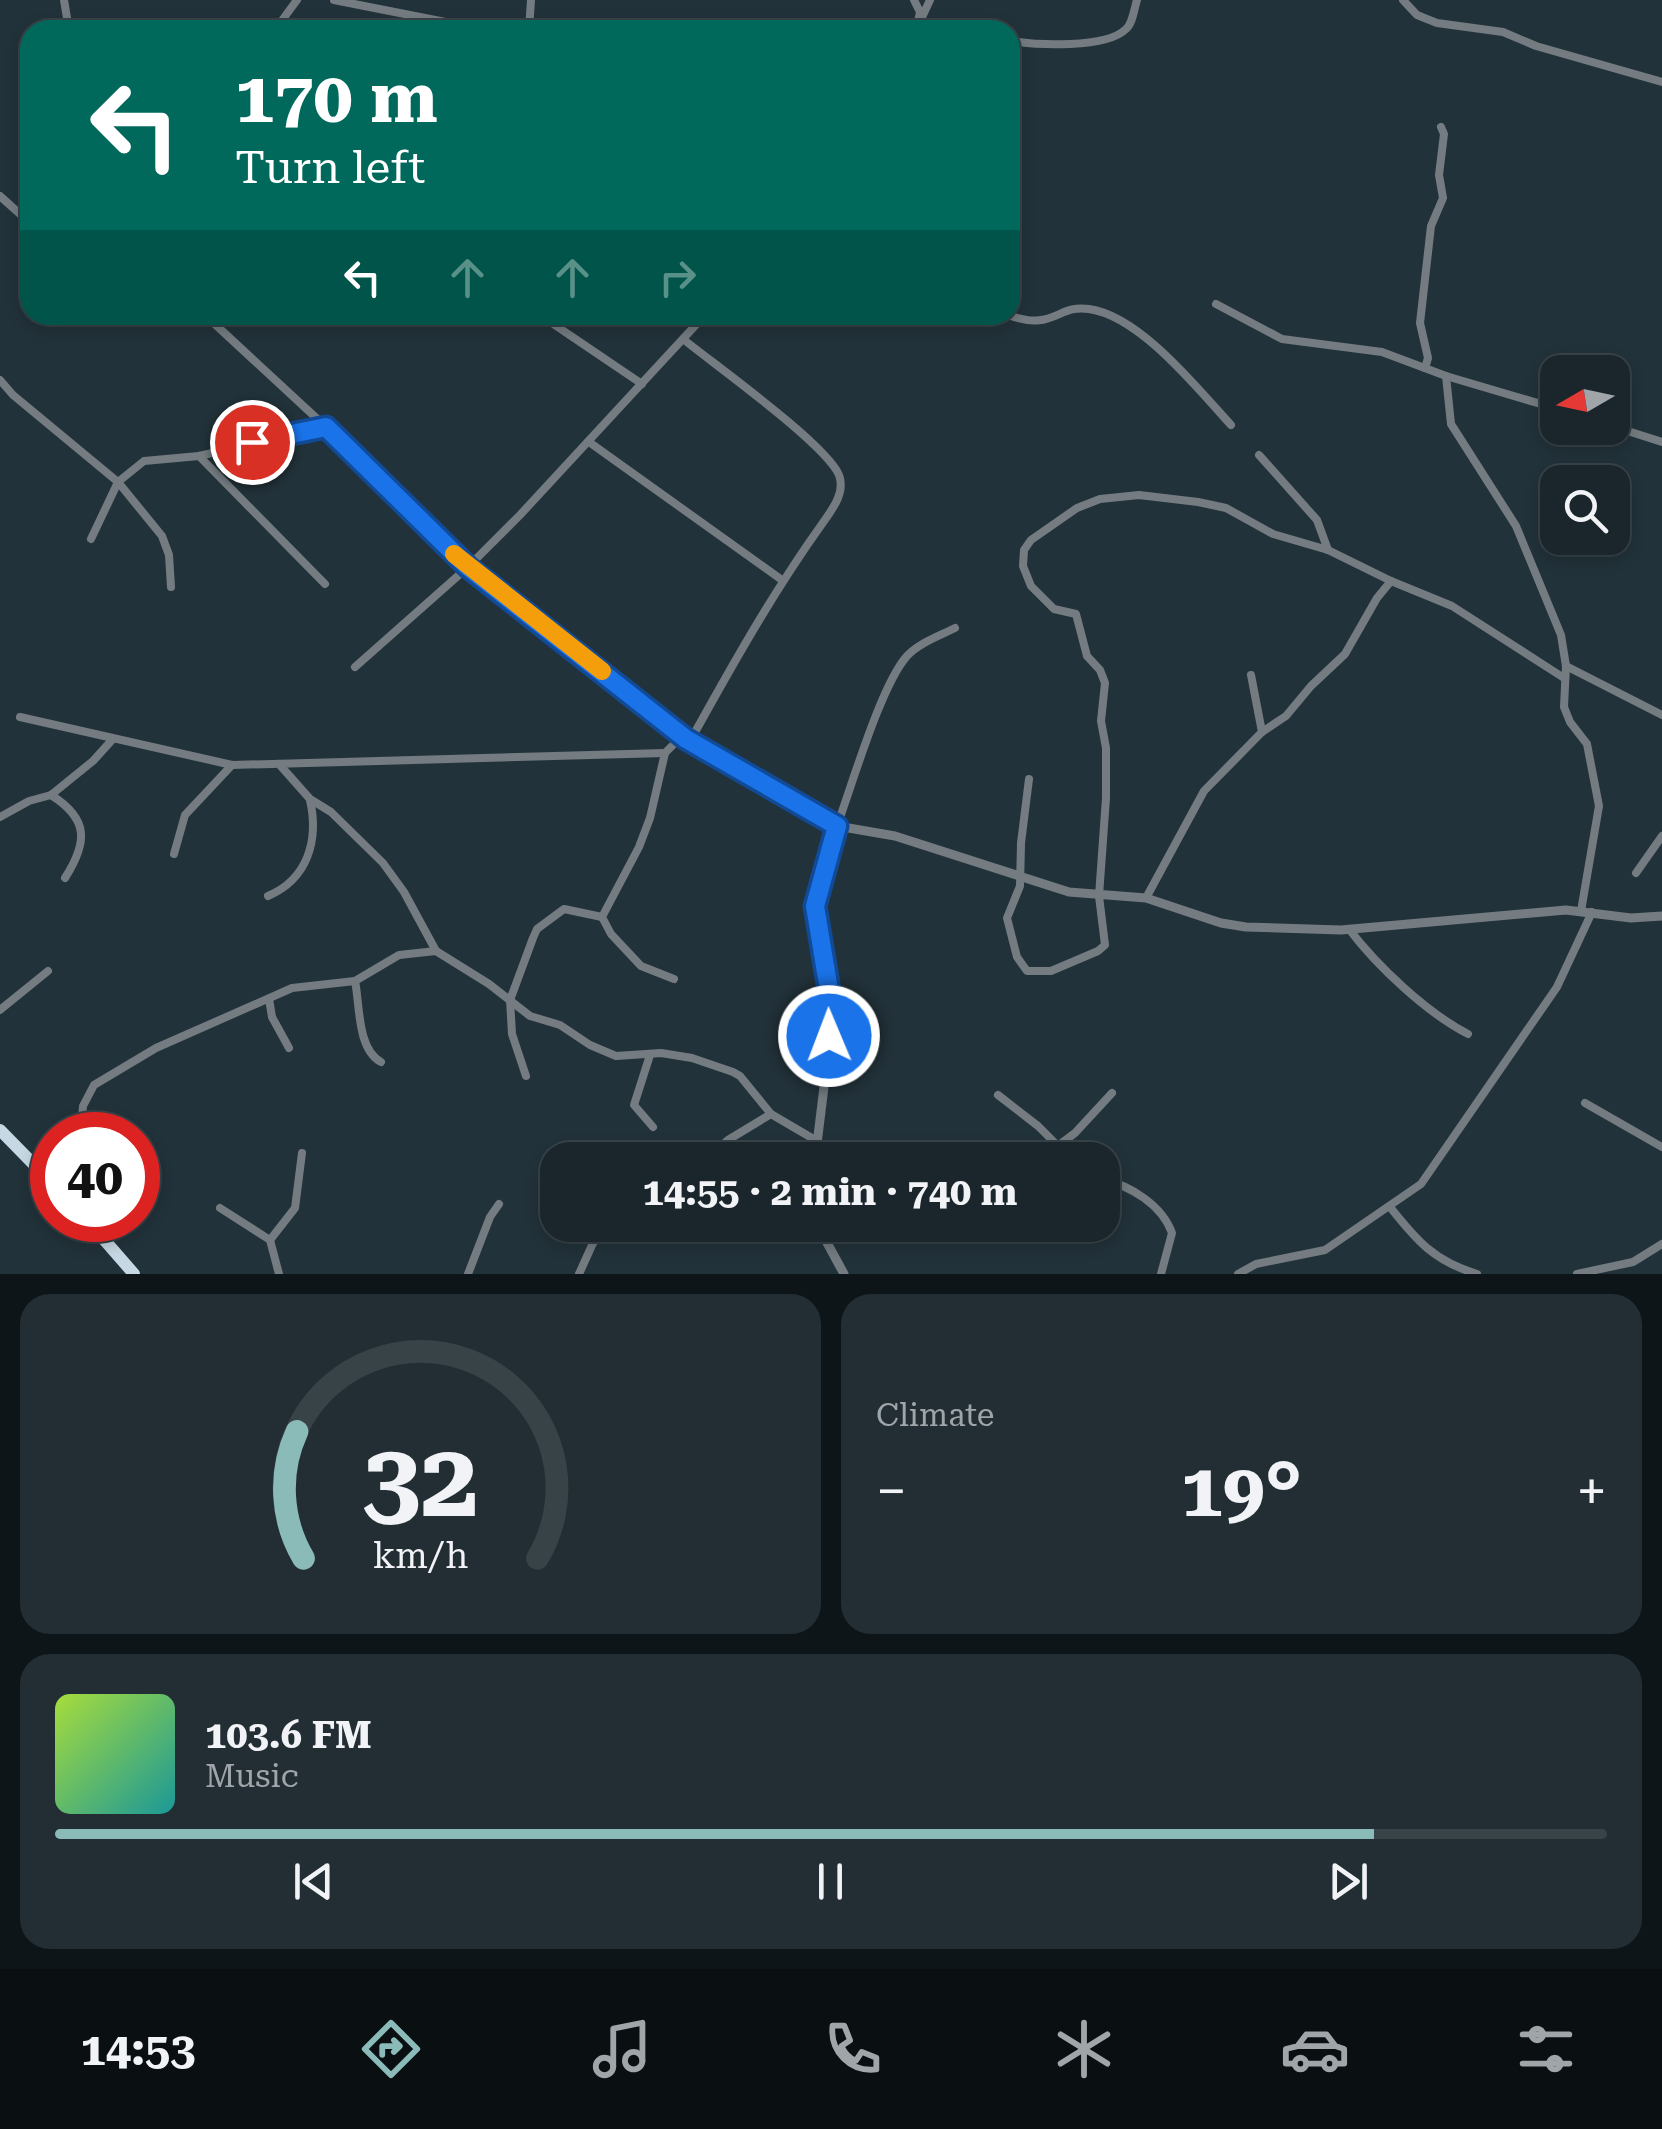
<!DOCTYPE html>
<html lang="en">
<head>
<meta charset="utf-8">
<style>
	:root { --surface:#1a262c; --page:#232e34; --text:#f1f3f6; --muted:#9fa5a9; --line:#384348; --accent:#8bbbb9 }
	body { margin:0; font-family:"Roboto Serif",serif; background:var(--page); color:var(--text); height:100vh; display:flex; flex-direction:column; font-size:38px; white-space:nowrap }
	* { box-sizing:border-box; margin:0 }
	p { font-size:32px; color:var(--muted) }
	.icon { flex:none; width:55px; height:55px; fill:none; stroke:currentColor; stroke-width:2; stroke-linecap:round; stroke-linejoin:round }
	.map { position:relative; height:1274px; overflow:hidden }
	.drawer { display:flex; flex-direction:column; gap:20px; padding:20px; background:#0e1518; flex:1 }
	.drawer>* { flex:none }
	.banner { position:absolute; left:20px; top:20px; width:1000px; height:305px; border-radius:30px; box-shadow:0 5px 15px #0003,0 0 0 2px var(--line); background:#00695c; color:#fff; overflow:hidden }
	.needle { width:65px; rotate:261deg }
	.tools { position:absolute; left:1540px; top:355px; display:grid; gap:20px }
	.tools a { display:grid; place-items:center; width:90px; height:90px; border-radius:20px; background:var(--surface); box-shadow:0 5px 15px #0003,0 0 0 2px var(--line); font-size:50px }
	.speed { position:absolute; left:30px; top:1112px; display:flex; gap:20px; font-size:50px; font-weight:700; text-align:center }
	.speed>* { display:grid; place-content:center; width:130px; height:130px; border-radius:50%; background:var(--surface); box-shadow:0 5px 15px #0003,0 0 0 2px var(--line); line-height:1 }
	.speed .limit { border:15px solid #d22; background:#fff; color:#111 }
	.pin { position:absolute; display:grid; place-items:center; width:85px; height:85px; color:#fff; margin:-42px; border:5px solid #fff; border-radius:50%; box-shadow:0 2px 10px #0007 }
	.me { position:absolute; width:110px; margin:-55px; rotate:359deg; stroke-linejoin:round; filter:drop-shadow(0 0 8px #0008) }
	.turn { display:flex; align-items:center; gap:35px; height:210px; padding:0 50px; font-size:45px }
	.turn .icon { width:130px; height:130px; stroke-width:2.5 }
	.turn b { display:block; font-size:70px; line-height:85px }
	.lanes { display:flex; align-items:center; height:95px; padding:0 50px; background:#0003; justify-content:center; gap:50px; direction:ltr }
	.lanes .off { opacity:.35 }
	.big { font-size:75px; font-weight:700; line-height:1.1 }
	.drawer .tile { flex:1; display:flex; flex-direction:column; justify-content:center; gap:15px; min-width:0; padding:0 35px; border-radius:30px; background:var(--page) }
	.drawer .dial { align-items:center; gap:0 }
	.dial svg { height:260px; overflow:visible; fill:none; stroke:var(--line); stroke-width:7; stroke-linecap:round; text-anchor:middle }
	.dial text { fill:var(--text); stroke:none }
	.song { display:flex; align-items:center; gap:30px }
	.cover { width:120px; height:120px; border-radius:15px; background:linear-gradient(135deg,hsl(80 70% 55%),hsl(180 70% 35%)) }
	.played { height:10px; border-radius:5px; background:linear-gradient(90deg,var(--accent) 85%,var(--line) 85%) }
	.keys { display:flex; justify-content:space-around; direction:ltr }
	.heat { display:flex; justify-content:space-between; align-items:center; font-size:55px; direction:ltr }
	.drawer .tiles { flex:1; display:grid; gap:20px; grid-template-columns:1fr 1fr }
	.tile:last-child { grid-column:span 2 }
	.trip { position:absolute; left:540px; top:1142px; width:580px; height:100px; border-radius:30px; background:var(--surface); box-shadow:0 5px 15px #0003,0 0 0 2px var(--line); font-weight:700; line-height:100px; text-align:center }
	.dock { display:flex; height:160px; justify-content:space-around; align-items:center; background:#0a0f12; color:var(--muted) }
	.dock .icon { width:70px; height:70px }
	.dock .active { color:var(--accent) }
	.dock b { font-size:45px; color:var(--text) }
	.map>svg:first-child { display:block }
</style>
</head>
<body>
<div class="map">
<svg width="1662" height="1274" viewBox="0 0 1662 1274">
	<rect width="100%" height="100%" fill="#22323a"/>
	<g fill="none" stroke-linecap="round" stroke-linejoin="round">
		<g stroke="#747c81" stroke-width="8">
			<polyline points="64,0 69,30"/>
			<polyline points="334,0 486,30"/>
			<polyline points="914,0 920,12 918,21"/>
			<polyline points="1403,0 1417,15 1437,23 1503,32 1536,46 1662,82"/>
			<polyline points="275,30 297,0"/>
			<polyline points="529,30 531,0"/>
			<polyline points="916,30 930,0"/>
			<path d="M1010,41C1036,45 1106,49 1126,29C1133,23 1134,9 1137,0"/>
			<polyline points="0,196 30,223"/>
			<polyline points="1216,304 1282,339 1382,352 1446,376 1558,409"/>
			<path d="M205,315L326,427L468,567L705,752L837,826C852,785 881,685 907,656C919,643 939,636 955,628"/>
			<polyline points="540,315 642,384"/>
			<path d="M1008,315C1054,332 1057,304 1089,309C1140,316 1197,388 1231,425"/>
			<polyline points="1425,368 1428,358 1420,323 1431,226 1443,198 1439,175 1444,134 1441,127"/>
			<polyline points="1446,376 1451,424 1516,526 1561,635 1566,666 1564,707 1570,722 1587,744 1599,806 1581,911"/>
			<polyline points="0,380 13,395 118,482 162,536 169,555 171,587"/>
			<polyline points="1612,426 1662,442"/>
			<polyline points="589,442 782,580"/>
			<polyline points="1259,455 1317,520 1328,550"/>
			<polyline points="199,456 325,584"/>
			<polyline points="91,539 118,482 144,461 199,456 326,427"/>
			<polyline points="1566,666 1662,715"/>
			<polyline points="355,667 468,567 520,515 705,315"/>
			<polyline points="1251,675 1262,732"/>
			<polyline points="20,717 232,765 665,753"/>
			<polyline points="279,764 310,799 331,812 383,863 404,892 436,951"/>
			<polyline points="1029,779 1021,843 1020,886 1007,918 1017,957 1027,971 1051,971 1098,951 1105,945 1099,896 1106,798 1106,748 1101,721 1105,683 1100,670 1087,656 1076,614 1054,609 1031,586 1023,566 1024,550 1031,540 1077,508 1100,499 1139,495 1198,502 1226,508 1273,534 1328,550 1391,581 1452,606 1564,678"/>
			<path d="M51,795C89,819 88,842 65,878"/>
			<polyline points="0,817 29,801 51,795 93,761 112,740"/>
			<polyline points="174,854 185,815 232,765"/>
			<polyline points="1636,873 1662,836"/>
			<path d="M268,896C308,879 319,840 310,800"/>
			<polyline points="1146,898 1204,791 1262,732 1286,716 1311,686 1345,654 1377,598 1391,581"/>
			<path d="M1349,929C1377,966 1427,1013 1468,1034"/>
			<path d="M674,979L641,966L611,934L602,917L639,847L650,818L665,753L676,742L694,734C734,662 774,591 822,524C831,511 846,493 839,475C826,444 715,365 683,339"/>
			<path d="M355,981C360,1005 357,1049 381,1062"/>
			<polyline points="269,999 272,1017 289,1048"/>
			<polyline points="0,1010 48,971"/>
			<polyline points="650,1055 634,1105 653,1127"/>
			<polyline points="526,1076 512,1034 510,1000 533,938 537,929 564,909 602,917"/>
			<polyline points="998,1095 1038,1126 1072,1160"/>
			<polyline points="1585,1103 1662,1147"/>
			<polyline points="81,1135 83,1106 94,1085 156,1048 292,988 355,981 399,955 436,951 489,984 530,1016 560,1025 590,1045 616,1056 661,1053 692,1058 733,1072 740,1076 771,1114 817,1141"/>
			<polyline points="1059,1145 1075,1133 1112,1093"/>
			<polyline points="704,1160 728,1140 771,1114"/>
			<path d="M1102,1179C1131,1186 1162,1205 1172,1233L1161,1274"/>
			<path d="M1390,1207C1417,1241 1434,1261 1477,1274"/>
			<polyline points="220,1208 270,1240 279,1274"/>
			<polyline points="270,1240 295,1208 302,1153"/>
			<polyline points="468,1274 490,1217 499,1204"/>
			<polyline points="579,1274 593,1243 610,1225"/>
			<polyline points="1238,1274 1256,1264 1325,1250 1421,1184 1557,987 1592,912"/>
			<polyline points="1577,1274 1633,1262 1662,1244"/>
		</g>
		<g stroke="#747c81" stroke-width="9">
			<polyline points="815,1160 833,1014 815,906 837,826 895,836 1069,892 1146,898 1221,923 1246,927 1341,930 1566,910 1631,918 1662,916"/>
			<polyline points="823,1225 825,1239 844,1274"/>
		</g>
		<g stroke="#c6d8e3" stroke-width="12">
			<polyline points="0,1130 52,1183"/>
			<polyline points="87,1220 134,1274"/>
		</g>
	</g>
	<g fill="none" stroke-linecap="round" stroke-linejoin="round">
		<defs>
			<polyline id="route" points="252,442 326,427 468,567 686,739 837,826 815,906 833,1014 829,1036"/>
		</defs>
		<use href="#route" stroke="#114b97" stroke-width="25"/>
		<use href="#route" stroke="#1a73e8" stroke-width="18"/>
		<polyline stroke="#f59e0b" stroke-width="18" points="454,554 602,671"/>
	</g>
</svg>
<div class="tools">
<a><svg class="needle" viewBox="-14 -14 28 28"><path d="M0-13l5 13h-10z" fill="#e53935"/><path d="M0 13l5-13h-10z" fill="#9fa5a9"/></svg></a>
<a><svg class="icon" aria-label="search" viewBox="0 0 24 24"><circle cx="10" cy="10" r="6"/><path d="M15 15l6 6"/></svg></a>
</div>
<div class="speed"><div class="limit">40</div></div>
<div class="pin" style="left:252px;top:442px;background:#d93025"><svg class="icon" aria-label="arrive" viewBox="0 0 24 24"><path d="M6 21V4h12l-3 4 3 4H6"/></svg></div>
<svg class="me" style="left:829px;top:1036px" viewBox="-20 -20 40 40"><circle r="17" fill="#1a73e8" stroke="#fff" stroke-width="3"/><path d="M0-11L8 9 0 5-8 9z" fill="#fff"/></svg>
<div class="trip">14:55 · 2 min · 740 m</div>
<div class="banner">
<div class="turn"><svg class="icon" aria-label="left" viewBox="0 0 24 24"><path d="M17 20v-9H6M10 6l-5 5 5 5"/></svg><div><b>170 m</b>Turn left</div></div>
<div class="lanes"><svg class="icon" aria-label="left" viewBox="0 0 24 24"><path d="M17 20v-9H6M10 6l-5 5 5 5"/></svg><svg class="icon off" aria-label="ahead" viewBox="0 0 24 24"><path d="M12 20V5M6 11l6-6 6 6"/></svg><svg class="icon off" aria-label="ahead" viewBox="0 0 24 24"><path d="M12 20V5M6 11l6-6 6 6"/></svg><svg class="icon off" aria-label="right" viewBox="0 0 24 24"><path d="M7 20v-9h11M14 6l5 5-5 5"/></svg></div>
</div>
</div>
<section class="drawer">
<div class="tiles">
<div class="tile dial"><svg viewBox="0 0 100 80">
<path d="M14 69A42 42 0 1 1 86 69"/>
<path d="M14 69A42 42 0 0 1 12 30" stroke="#8bbbb9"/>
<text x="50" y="56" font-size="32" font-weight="700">32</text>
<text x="50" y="72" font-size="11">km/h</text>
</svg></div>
<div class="tile"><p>Climate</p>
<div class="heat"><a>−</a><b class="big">19°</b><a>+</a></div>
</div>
<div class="tile">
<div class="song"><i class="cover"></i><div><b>103.6 FM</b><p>Music</p></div></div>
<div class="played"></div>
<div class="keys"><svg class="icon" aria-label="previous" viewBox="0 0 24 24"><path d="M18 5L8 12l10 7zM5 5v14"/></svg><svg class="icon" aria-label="pause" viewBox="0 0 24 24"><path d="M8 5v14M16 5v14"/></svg><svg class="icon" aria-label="next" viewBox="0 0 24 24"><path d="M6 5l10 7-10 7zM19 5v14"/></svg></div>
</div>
</div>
</section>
<nav class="dock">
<b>14:53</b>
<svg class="icon active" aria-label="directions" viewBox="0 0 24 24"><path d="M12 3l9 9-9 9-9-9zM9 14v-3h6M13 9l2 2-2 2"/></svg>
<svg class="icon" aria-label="music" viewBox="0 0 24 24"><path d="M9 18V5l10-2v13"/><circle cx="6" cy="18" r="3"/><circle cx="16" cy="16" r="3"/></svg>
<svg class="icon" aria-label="phone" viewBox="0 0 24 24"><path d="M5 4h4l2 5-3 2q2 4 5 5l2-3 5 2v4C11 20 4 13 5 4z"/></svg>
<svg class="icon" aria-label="climate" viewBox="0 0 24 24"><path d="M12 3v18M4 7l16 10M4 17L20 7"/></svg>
<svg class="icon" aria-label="car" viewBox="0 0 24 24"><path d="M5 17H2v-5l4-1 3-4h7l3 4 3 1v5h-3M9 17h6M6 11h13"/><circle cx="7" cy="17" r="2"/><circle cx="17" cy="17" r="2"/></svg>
<svg class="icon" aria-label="filters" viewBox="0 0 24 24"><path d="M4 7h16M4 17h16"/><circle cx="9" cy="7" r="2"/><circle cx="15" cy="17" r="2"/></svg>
</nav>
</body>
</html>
